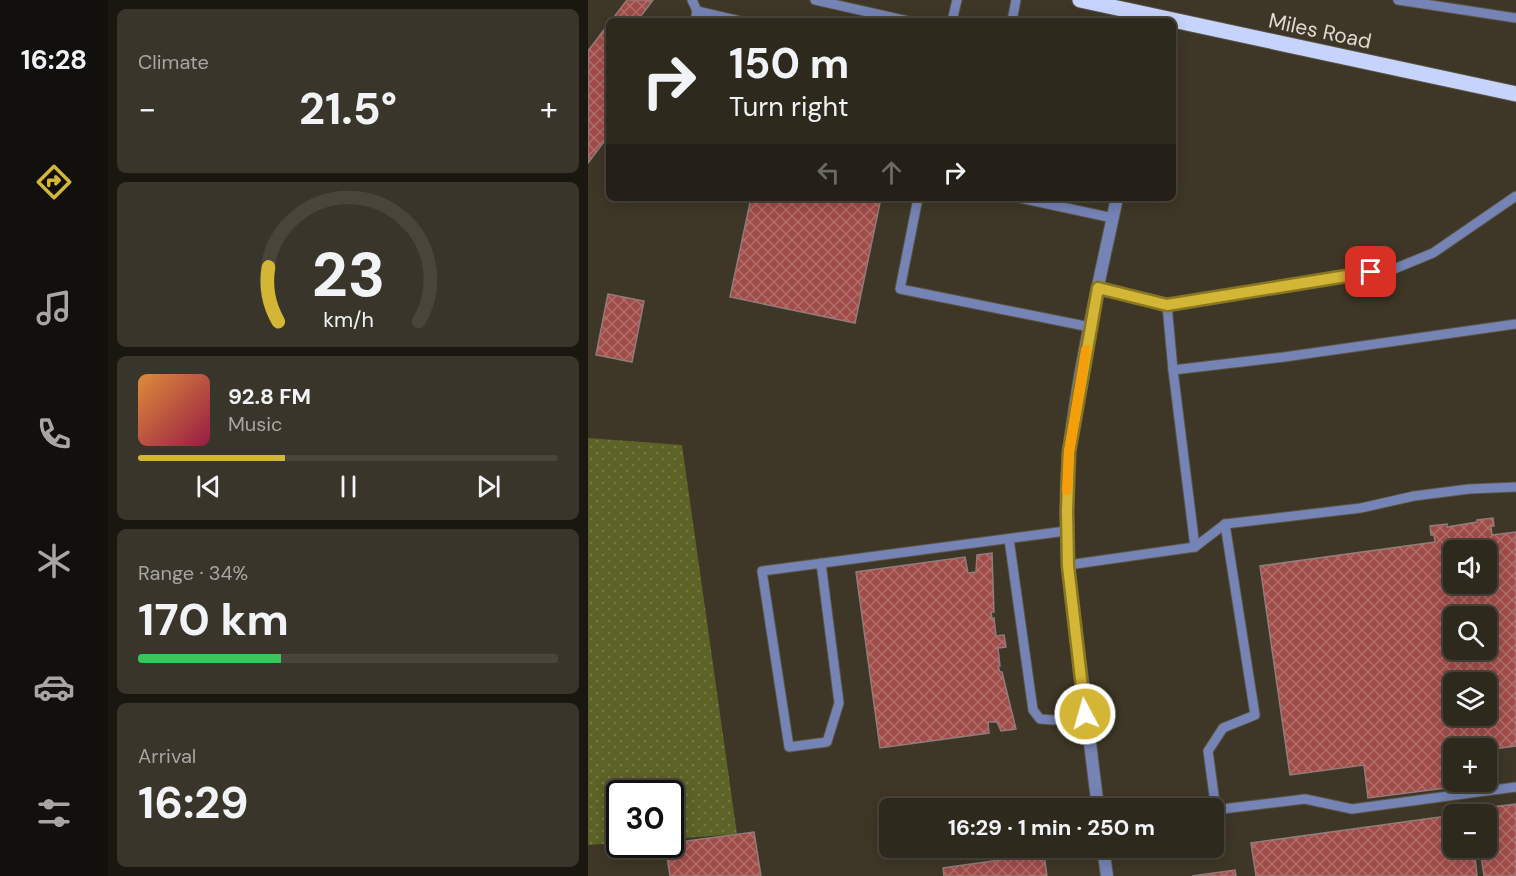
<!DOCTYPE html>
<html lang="en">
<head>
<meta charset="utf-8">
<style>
	:root { --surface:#2e291d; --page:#3a352a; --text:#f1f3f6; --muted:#a7a6a4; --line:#49453b; --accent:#d3b635 }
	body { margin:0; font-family:"DM Sans",sans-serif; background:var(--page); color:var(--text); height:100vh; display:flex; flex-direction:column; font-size:22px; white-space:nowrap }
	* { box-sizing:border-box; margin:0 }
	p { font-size:20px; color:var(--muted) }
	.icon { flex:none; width:33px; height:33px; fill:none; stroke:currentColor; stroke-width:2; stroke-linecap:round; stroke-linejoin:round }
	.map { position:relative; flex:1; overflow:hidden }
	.side { display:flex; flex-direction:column; gap:9px; padding:9px; background:#191710; width:480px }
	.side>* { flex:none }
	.banner { position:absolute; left:18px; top:18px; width:570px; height:183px; border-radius:9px; box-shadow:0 3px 15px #0003,0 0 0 2px var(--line); background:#2e291d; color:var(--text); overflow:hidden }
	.buttons { position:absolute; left:855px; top:540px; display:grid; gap:12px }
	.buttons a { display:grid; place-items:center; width:54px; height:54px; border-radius:9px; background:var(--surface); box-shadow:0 3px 15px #0003,0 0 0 2px var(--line); font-size:30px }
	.speed { position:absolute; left:18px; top:780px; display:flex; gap:12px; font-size:30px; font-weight:700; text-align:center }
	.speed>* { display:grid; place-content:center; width:78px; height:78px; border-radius:50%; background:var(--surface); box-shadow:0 3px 15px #0003,0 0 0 2px var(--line); line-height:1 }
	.speed .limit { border:3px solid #111; border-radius:9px; background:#fff; color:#111 }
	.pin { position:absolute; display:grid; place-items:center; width:51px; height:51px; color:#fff; margin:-26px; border-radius:12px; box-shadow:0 3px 9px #0006 }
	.me { position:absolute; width:66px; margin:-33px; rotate:354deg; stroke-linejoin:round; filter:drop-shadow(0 0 4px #0008) }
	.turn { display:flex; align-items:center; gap:21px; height:126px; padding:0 24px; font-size:27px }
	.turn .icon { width:78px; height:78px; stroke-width:2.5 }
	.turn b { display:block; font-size:42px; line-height:51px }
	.lanes { display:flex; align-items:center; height:57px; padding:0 24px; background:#0003; justify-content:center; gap:30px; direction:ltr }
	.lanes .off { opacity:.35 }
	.big { font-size:45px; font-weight:700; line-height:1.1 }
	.side .widget { flex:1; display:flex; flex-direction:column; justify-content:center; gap:9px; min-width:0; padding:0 21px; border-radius:9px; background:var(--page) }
	.side .dial { align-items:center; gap:0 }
	.dial svg { height:156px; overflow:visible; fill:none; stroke:var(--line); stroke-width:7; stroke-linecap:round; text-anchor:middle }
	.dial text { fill:var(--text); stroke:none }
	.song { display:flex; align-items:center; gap:18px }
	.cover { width:72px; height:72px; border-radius:9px; background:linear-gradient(135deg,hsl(30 70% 55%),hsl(340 70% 35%)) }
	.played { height:6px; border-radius:3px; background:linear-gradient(90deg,var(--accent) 35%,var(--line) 35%) }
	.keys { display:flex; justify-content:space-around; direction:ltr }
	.heat { display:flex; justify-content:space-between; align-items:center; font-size:33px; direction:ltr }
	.charge { height:9px; border-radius:4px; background:linear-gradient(90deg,#34c759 34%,var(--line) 0) }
	.trip { position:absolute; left:291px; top:798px; width:345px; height:60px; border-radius:9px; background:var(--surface); box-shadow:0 3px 15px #0003,0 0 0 2px var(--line); font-weight:700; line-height:60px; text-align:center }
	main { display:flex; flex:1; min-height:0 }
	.menu { display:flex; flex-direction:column; width:108px; justify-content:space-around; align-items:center; background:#12100c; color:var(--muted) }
	.menu .icon { width:42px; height:42px }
	.menu .current { color:var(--accent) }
	.menu b { font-size:27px; color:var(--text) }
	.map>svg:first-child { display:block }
</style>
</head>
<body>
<main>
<nav class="menu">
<b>16:28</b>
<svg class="icon current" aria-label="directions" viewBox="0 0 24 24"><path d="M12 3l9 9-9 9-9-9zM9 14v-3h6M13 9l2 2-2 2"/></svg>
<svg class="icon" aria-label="music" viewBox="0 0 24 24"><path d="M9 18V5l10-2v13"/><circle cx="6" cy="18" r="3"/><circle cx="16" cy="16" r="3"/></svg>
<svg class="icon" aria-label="phone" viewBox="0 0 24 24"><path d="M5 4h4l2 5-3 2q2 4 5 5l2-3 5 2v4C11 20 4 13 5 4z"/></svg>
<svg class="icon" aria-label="climate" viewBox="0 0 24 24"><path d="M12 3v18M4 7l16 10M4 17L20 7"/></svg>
<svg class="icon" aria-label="car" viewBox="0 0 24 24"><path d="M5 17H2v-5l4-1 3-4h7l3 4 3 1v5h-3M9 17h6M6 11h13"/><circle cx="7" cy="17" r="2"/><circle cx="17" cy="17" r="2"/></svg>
<svg class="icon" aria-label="filters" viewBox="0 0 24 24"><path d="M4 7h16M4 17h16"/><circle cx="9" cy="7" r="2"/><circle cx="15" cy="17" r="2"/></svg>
</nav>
<section class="side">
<div class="widget"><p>Climate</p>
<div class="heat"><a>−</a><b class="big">21.5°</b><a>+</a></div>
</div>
<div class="widget dial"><svg viewBox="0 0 100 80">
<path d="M14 69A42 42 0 1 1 86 69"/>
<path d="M14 69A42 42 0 0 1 9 41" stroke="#d3b635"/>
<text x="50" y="56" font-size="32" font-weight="700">23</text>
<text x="50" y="72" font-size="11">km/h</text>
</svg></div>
<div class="widget">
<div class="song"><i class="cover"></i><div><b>92.8 FM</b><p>Music</p></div></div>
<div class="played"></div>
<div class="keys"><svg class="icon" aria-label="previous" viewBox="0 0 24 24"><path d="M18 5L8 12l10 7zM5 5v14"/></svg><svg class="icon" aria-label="pause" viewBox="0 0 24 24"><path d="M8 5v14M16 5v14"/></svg><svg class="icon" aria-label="next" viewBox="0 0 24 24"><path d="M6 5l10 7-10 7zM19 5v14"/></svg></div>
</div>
<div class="widget"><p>Range · 34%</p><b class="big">170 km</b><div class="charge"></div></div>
<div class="widget"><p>Arrival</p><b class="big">16:29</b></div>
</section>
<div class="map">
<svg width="928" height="876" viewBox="0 0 928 876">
	<defs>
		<pattern id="green-dots" width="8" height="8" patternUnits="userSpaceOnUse" patternTransform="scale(1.5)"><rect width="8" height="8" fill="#5d6326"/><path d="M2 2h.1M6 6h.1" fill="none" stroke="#747944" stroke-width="1.8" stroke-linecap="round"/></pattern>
		<pattern id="building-cross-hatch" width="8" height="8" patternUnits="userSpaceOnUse" patternTransform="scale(1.5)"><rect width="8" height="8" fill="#a04c49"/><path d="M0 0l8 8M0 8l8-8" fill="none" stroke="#b16e6b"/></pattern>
	</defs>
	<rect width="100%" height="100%" fill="#3e3727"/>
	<polygon fill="url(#green-dots)" points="0,438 94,445 149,834 83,839 82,794 32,794 31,843 0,845"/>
	<g fill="url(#building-cross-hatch)" stroke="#927c7a" stroke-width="1.5" fill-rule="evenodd">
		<polygon points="39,0 65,0 49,21 23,21"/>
		<polygon points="21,23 21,135 0,163 0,51"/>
		<polygon points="163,198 293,198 267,323 142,297"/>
		<polygon points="20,294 56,301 44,362 8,355"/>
		<path d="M905,518L906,526H903L904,535L928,532V746L898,750L866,748V782H889V784L780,798L776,765L702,775L672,566L847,542L846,535H843L842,526L859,524V527L889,522V520ZM866,550H898V584H866ZM866,616H898V650H866ZM866,682H898V716H866Z"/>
		<polygon points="404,553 406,612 403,612 404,619 406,618 408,636 416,635 418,647 410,648 412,666 410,666 412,672 414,672 428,729 413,731 409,722 400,722 401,733 292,748 268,572 377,557 380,573 388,572 389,555"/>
		<polygon points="928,804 928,876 896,876 892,848 898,848 898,814 888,814 887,809"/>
		<polygon points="866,815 866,848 886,848 889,876 668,876 663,843"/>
		<polygon points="166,832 173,876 82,876 77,844"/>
		<polygon points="456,854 459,876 356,876 355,868"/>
		<polygon points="647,870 648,876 604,876"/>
	</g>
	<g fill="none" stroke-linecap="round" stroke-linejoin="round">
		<defs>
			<g id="service">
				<polyline points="104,0 109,11 107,21"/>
				<polyline points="227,0 320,21"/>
				<polyline points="810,0 928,18"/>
				<polyline points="109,11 152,21"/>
				<polyline points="364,21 369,0"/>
				<polyline points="424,21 428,0"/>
				<polyline points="330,198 312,289 502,327"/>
				<polyline points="432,198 525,218"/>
				<polyline points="510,288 579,305 585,370"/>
				<polyline points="579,305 806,269 845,253 928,196"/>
				<polyline points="421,539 445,710 452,719 466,720 497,714"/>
				<polyline points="607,547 585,370 696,357 928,324"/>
				<polyline points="233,563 251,703 239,742 201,747 174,571 478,531"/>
				<polyline points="480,565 607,547 637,524 773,508 826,496 881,489 928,487"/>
				<polyline points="626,810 717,799 764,809 928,787"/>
				<polyline points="628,810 620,751 635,728 667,715 637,524"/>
			</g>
			<g id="minor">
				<path d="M510,808L480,565C478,528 477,488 481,451C491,366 511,282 529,198"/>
				<polyline points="515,848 519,876"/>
			</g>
			<polyline id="primary" points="492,0 928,94"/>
		</defs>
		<use href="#service" stroke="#5b5546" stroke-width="11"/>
		<use href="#minor" stroke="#5b5546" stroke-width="14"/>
		<use href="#primary" stroke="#5b5546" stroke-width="17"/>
		<use href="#service" stroke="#7583b5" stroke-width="9"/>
		<use href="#minor" stroke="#7583b5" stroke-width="12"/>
		<use href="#primary" stroke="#c6d3fc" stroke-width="15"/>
	</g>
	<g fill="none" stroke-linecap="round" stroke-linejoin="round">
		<defs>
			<polyline id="route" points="497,714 480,566 479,511 481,452 510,288 579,305 783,272"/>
		</defs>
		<use href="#route" stroke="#897622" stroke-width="15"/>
		<use href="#route" stroke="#d3b635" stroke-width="10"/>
		<polyline stroke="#f59e0b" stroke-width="10" points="479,490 481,452 498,350"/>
	</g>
	<g text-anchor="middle" stroke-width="6" stroke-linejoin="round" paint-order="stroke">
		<g font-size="21" fill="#dfdbd1" stroke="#3e3727">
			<text transform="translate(732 31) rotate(12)" y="7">Miles Road</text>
		</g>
	</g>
</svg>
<div class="buttons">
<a><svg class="icon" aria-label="sound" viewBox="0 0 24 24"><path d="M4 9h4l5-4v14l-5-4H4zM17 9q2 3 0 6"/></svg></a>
<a><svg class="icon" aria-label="search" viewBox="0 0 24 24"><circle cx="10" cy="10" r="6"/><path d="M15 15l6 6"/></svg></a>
<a><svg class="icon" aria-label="layers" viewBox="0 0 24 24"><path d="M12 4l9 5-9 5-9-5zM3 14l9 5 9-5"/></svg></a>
<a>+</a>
<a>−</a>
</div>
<div class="speed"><div class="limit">30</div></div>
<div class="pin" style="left:783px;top:272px;background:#d93025"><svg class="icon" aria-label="arrive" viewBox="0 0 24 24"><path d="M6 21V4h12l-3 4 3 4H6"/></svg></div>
<svg class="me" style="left:497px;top:714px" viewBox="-20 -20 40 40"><circle r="17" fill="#d3b635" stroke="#fff" stroke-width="3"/><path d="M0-11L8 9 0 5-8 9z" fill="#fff"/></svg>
<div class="trip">16:29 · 1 min · 250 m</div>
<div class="banner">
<div class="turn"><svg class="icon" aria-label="right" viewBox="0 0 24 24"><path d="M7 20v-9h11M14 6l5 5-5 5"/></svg><div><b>150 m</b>Turn right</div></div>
<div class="lanes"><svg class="icon off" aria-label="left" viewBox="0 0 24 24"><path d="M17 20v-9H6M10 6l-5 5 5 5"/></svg><svg class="icon off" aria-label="ahead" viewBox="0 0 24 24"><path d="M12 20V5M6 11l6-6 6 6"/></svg><svg class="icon" aria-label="right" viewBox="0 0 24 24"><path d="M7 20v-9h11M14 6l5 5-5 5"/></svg></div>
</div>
</div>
</main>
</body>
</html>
